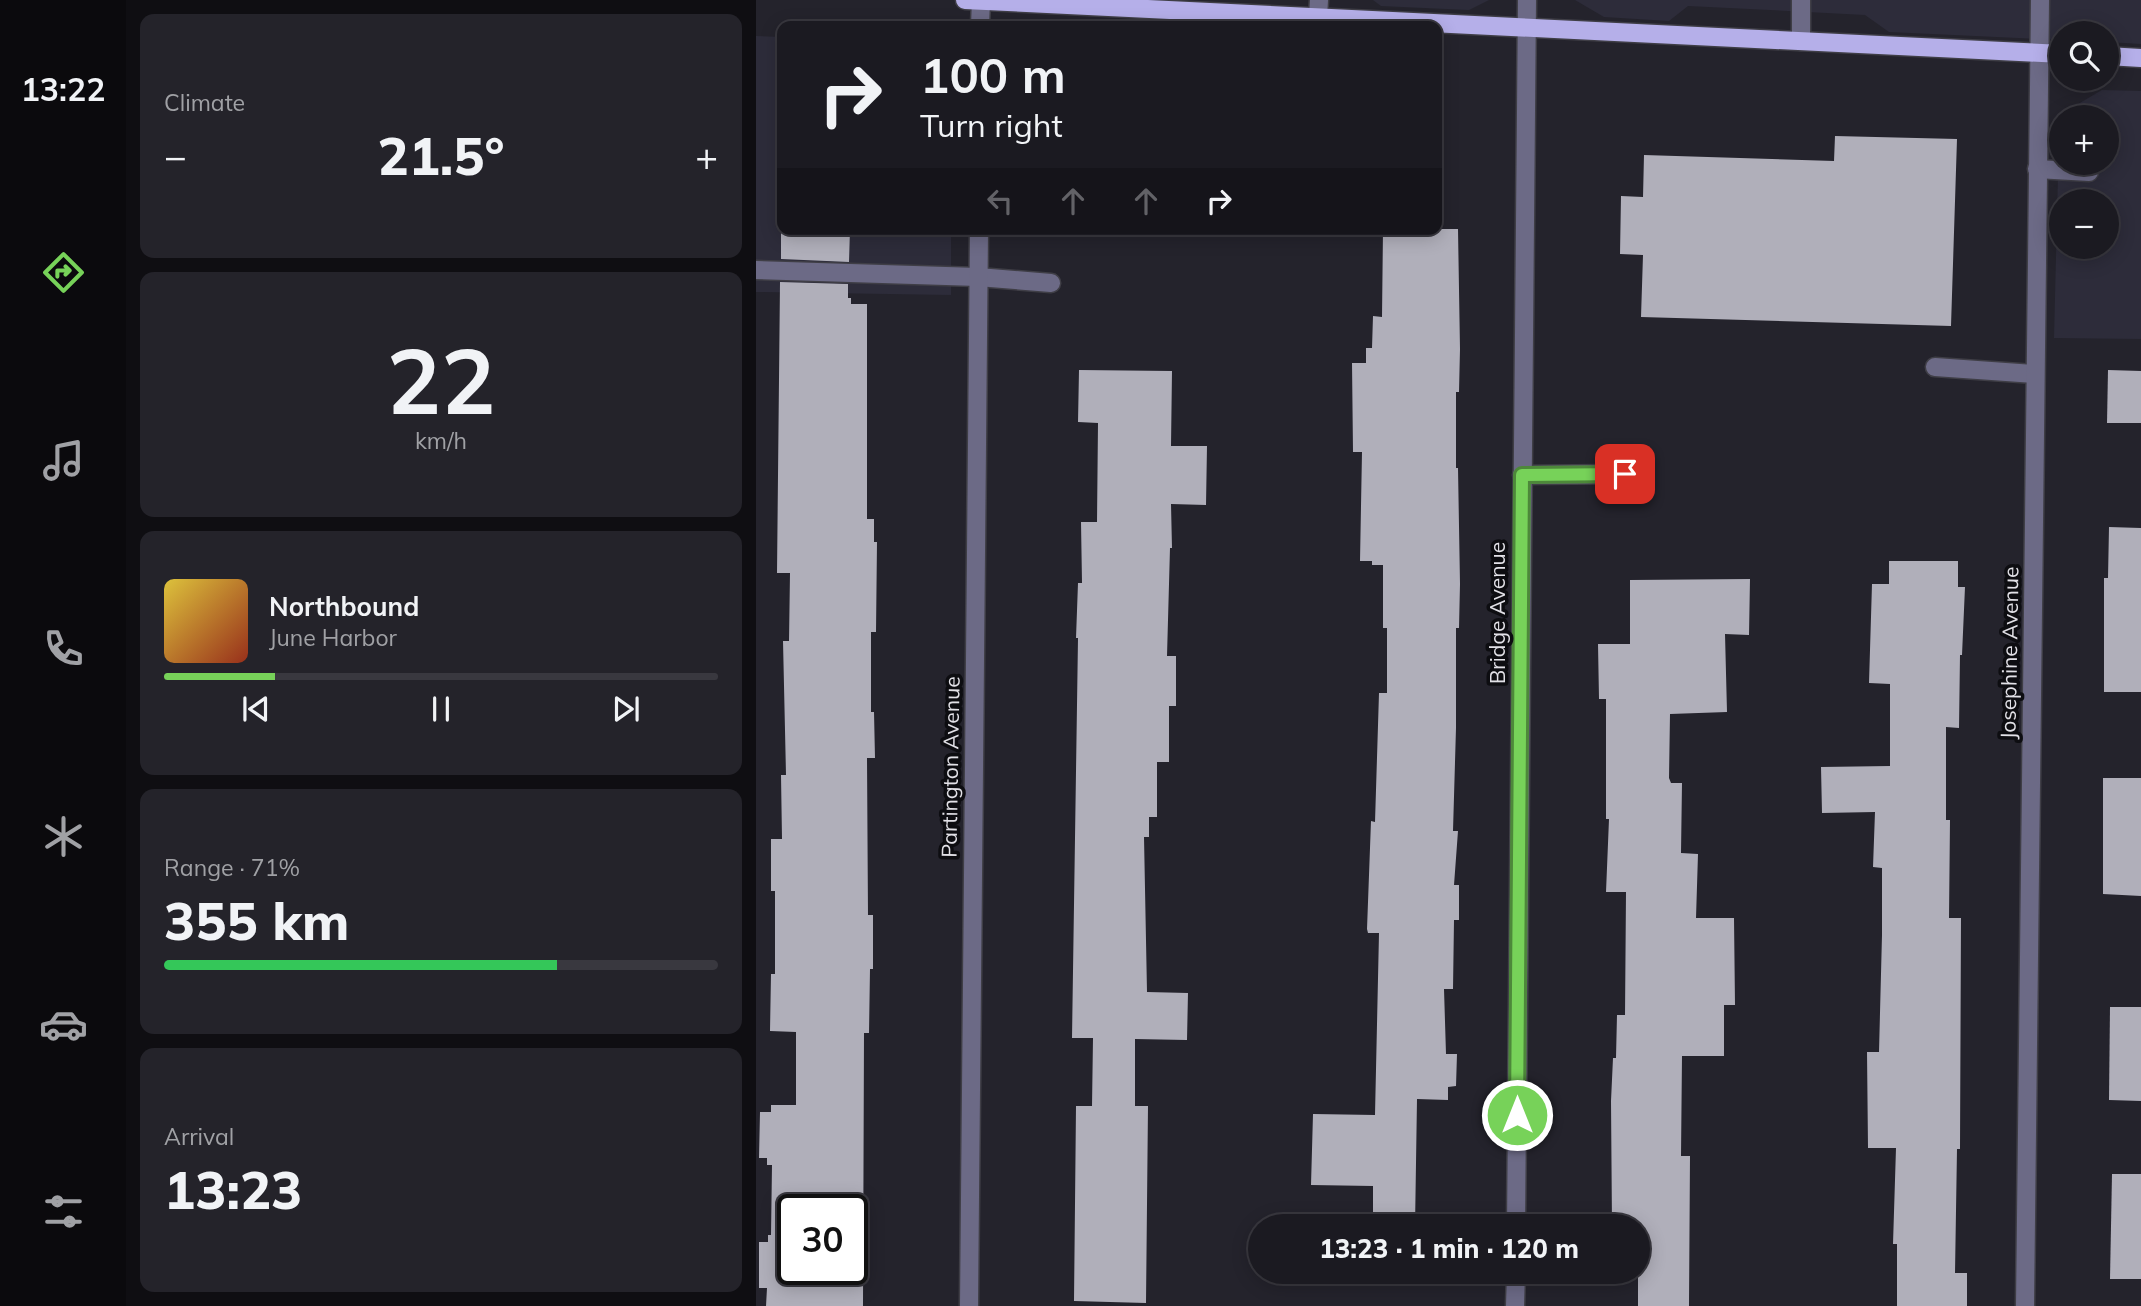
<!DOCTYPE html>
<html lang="en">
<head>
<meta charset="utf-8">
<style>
	:root { --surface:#1b1a21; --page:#24232a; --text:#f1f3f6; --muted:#a0a1a5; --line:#39383f; --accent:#77d259 }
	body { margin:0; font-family:Mulish,sans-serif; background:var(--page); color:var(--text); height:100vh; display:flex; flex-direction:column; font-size:26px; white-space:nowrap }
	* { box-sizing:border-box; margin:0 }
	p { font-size:23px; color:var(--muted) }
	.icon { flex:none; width:38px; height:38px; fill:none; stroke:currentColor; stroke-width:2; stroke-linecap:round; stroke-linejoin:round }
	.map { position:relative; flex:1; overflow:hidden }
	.sheet { display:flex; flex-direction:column; gap:14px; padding:14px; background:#0f0e12; width:630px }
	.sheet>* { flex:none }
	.banner { position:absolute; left:21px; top:21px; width:665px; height:214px; border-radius:14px; box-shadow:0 4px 18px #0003,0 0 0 2px var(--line); background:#1b1a21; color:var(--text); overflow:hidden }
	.buttons { position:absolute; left:1293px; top:21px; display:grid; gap:14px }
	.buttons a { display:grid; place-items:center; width:70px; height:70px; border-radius:50%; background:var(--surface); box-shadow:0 4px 18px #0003,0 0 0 2px var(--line); font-size:35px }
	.speed { position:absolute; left:21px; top:1194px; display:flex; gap:14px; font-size:35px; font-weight:700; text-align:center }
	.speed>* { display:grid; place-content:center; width:91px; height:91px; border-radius:50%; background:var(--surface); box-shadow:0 4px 18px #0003,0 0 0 2px var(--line); line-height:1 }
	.speed .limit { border:4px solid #111; border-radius:10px; background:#fff; color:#111 }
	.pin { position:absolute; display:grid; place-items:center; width:60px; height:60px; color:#fff; margin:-30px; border-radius:14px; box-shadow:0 4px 10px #0006 }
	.me { position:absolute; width:77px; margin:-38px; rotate:0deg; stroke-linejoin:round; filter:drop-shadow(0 0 5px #0008) }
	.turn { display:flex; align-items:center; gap:24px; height:147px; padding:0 28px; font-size:32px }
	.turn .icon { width:91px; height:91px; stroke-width:2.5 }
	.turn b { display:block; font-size:49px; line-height:60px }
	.lanes { display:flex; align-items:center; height:66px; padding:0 28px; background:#0003; justify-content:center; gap:35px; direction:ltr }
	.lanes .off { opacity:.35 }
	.big { font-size:52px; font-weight:800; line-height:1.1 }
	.sheet .widget { flex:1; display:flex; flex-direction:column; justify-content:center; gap:10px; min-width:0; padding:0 24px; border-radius:14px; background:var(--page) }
	.sheet .dial { align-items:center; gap:0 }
	.dial b { font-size:91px; line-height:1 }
	.song { display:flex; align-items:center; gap:21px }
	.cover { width:84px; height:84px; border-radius:10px; background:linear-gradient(135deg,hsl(50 70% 55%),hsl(10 70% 35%)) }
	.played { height:7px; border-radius:4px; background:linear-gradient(90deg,var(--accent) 20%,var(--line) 20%) }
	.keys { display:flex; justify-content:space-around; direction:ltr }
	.heat { display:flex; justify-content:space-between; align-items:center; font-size:38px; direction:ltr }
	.charge { height:10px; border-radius:5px; background:linear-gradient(90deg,#34c759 71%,var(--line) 0) }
	.trip { position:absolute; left:492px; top:1214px; width:402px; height:70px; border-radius:35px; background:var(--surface); box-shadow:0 4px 18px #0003,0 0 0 2px var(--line); font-weight:800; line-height:70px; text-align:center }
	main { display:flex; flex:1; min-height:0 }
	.menu { display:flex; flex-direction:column; width:126px; justify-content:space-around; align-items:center; background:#0b0a0d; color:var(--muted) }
	.menu .icon { width:49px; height:49px }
	.menu .selected { color:var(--accent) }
	.menu b { font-size:32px; color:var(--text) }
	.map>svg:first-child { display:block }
</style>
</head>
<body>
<main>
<nav class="menu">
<b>13:22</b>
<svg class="icon selected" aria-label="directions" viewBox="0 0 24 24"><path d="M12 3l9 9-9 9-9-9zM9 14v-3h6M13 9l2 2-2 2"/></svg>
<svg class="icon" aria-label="music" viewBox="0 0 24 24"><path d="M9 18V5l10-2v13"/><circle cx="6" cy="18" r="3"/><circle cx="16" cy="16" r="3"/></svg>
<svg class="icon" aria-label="phone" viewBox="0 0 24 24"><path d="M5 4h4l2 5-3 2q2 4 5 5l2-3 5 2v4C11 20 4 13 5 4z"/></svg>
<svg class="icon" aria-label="climate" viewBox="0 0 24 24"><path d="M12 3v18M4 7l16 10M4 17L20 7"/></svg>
<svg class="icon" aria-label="car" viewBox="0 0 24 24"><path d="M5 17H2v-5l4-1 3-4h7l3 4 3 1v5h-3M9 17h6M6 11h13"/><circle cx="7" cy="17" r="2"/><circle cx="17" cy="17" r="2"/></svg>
<svg class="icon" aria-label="filters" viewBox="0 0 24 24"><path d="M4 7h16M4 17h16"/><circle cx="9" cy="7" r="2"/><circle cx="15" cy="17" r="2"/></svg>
</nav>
<section class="sheet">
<div class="widget"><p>Climate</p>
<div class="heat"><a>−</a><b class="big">21.5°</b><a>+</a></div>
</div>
<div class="widget dial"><b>22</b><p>km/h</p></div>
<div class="widget">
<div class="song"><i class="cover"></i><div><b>Northbound</b><p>June Harbor</p></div></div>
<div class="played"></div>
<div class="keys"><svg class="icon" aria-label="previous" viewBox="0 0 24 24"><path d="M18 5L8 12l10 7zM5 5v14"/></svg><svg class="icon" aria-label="pause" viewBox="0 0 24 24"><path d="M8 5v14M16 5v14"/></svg><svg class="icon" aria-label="next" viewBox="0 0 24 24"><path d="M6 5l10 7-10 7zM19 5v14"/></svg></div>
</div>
<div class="widget"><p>Range · 71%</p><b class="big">355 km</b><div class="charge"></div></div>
<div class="widget"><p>Arrival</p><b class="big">13:23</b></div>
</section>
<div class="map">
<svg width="1385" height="1306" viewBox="0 0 1385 1306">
	<rect width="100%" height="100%" fill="#24232c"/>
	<g fill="#2d2c3a" fill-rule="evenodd">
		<polygon points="617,0 733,0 713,10 625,6"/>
		<polygon points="819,0 1385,0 1385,44 1351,42 1351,33 1306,33 1305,40 1133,32 1109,15 1032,11 932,6 913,21 848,17"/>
		<polygon points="0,36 26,37 26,229 195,229 195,295 0,292"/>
		<path d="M1346,90L1385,91V339L1298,338L1303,134L1305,130L1306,163H1351V117H1312L1317,107ZM1306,201H1351V247H1306Z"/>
	</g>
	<g fill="#b0afba" fill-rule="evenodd">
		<polygon points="1079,136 1201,139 1195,326 885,317 887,255 864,254 865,196 887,197 888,155 1078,161"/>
		<polygon points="25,229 94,229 93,262 25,259"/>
		<polygon points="627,229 702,229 704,349 703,392 700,392 700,468 702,468 704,584 703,628 700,628 700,728 697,831 702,831 698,885 703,885 703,920 698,920 697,989 688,989 690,1054 701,1054 700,1086 692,1087 692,1100 661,1099 659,1227 617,1227 617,1186 555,1185 557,1114 619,1115 623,933 612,933 611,929 615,821 619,822 623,693 631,693 631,628 627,628 627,565 616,565 616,561 604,561 606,452 597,452 596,363 610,363 610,348 616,348 617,316 626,317"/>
		<path d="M24,282L92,284V298H95V304H111V519H118V542H121L120,632H115V712H118L119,758H111L112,915H117V969H114L113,1033H108L107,1306H10L11,1288H3V1242H12V1235H15L16,1165H11V1158H3L4,1112H15V1105H40V1032L14,1031L15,974H19V891H15V839H26L25,775H30L27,641H33L34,573H21ZM37,1209H96V1269H37Z"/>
		<polygon points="323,370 416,371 415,446 451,446 450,505 415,504 416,548 414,548 411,656 420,656 420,706 413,706 413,762 401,762 401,817 393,817 393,837 388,837 391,992 432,993 431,1040 379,1039 379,1106 392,1106 390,1303 318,1301 320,1106 336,1106 337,1038 316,1038 322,638 320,638 322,583 326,583 325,522 341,522 342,423 322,422"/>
		<polygon points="1352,370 1385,371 1385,423 1351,423"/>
		<polygon points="1353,527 1385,528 1385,692 1348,692 1348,578 1352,578"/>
		<polygon points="1133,561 1202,561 1202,587 1209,587 1206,655 1204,655 1203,728 1190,727 1190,820 1194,820 1193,918 1205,918 1204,1149 1201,1149 1199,1273 1211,1273 1211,1306 1141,1306 1141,1244 1137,1244 1140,1148 1112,1148 1111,1052 1123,1052 1126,935 1126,868 1117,867 1119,812 1066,813 1065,767 1134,766 1134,684 1113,683 1116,584 1133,584"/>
		<polygon points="994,579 993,635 969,634 971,712 914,714 913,778 915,783 926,783 925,853 942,854 940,918 978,918 979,1005 968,1005 968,1056 926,1056 925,1156 934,1156 933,1306 882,1306 882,1227 856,1227 855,1101 857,1058 860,1058 861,1015 869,1015 870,892 850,892 853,819 850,819 850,699 843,699 842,644 874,644 874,580"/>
		<polygon points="1347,778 1385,778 1385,896 1347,894"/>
		<polygon points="1354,1007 1385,1007 1385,1101 1353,1100"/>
		<polygon points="1356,1174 1385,1174 1385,1279 1354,1279"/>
	</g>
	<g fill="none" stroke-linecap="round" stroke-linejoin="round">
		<defs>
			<g id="minor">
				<polyline points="562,17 563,0"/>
				<polyline points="224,26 225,0"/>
				<polyline points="1045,41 1045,0"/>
				<polyline points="1281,169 1333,172"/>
				<polyline points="0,270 222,277 295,283"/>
				<polyline points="1179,367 1279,374"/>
				<polyline points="766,475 869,474"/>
				<polyline points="760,1227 771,0"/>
				<polyline points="213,1306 223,229"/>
				<polyline points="759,1306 760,1272"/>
				<polyline points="1269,1306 1284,0"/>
			</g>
			<g id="major">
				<polyline points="209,0 1306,54"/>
				<polyline points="1351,56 1385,58"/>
			</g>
		</defs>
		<use href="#minor" stroke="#3f3e46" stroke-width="21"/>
		<use href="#major" stroke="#3f3e46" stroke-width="21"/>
		<use href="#minor" stroke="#6c6a86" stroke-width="18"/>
		<use href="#major" stroke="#b5afe9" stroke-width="18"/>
	</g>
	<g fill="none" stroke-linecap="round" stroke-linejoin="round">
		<defs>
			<polyline id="route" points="761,1115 766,475 869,474"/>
		</defs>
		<use href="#route" stroke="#4d883a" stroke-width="18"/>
		<use href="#route" stroke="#77d259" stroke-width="12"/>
	</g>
	<g text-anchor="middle" stroke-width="7" stroke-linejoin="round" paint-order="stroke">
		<g font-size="21" fill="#e2e1e7" stroke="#0d0d11">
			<text transform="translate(742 613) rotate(-90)" y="7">Bridge Avenue</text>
			<text transform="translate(1254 653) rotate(-89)" y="7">Josephine Avenue</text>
			<text transform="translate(195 767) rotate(-89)" y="7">Partington Avenue</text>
		</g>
	</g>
</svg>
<div class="buttons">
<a><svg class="icon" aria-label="search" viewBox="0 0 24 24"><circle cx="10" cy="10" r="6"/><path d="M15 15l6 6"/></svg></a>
<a>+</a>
<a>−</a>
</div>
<div class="speed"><div class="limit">30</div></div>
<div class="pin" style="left:869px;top:474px;background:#d93025"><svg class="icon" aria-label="arrive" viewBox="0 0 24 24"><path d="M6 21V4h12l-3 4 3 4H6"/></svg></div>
<svg class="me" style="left:761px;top:1115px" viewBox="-20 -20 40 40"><circle r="17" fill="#77d259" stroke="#fff" stroke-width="3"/><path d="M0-11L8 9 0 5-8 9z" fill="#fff"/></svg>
<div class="trip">13:23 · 1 min · 120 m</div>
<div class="banner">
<div class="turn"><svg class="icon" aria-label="right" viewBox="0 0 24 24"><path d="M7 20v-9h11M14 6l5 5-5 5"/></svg><div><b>100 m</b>Turn right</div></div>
<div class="lanes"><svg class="icon off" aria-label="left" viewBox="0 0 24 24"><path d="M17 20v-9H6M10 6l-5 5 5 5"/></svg><svg class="icon off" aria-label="ahead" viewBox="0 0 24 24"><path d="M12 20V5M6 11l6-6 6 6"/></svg><svg class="icon off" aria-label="ahead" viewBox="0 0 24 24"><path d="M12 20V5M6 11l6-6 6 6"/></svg><svg class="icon" aria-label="right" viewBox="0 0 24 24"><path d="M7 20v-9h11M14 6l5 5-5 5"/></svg></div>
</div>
</div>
</main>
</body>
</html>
